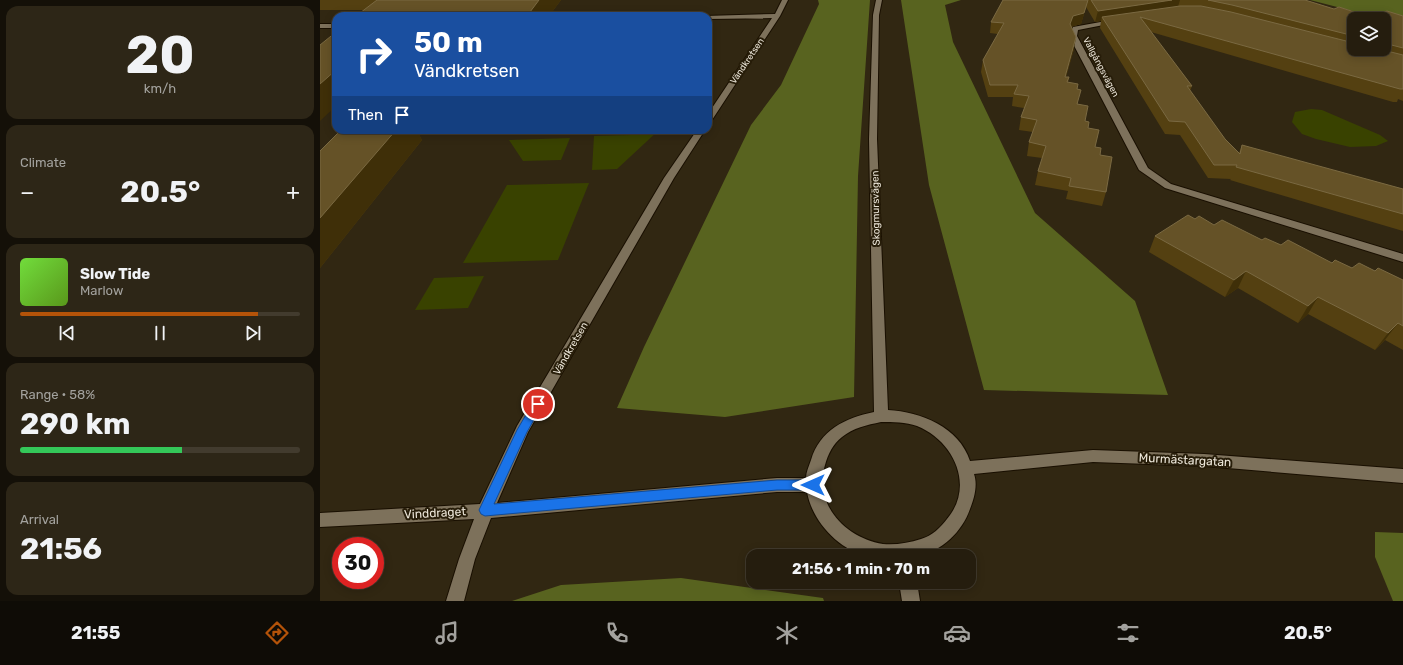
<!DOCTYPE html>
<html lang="en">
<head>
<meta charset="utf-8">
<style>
	:root { --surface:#251d0e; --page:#2d2617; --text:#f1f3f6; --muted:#a3a29e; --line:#423b2e; --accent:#b45309 }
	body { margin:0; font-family:Rubik,sans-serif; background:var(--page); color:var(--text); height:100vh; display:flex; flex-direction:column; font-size:15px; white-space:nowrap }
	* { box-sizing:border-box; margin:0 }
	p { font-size:13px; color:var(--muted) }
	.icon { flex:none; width:22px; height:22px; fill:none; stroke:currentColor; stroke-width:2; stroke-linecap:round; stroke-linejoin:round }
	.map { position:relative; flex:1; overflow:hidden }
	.details { display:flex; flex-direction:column; gap:6px; padding:6px; background:#141008; width:320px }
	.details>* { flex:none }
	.guide { position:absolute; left:12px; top:12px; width:380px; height:122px; border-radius:12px; box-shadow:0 2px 10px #0003,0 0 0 1px var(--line); background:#1a4fa0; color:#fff; overflow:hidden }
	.buttons { position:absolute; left:1027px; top:12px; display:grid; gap:8px }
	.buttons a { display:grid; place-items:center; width:44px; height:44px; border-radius:8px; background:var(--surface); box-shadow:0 2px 10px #0003,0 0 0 1px var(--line); font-size:20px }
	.speed { position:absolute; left:12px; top:537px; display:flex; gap:8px; font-size:20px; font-weight:700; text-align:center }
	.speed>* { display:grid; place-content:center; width:52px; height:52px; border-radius:50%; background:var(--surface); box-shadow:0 2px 10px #0003,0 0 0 1px var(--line); line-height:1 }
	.speed .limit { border:6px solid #d22; background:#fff; color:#111 }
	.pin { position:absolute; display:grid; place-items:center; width:34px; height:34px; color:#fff; margin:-17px; border:2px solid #fff; border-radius:50%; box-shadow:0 1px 4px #0007 }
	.me { position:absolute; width:44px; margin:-22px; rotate:270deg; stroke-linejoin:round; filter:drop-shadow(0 0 3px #0008) }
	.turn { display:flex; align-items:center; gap:14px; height:84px; padding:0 16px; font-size:18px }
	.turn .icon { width:52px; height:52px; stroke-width:2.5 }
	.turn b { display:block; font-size:28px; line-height:34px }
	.then { display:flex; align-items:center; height:38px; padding:0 16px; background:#0003; gap:8px; font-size:15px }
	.big { font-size:30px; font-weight:700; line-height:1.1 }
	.details .widget { flex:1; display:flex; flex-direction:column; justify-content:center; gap:6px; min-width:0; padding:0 14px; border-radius:12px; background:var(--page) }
	.details .dial { align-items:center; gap:0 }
	.dial b { font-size:52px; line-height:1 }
	.song { display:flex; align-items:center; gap:12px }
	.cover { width:48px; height:48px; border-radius:6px; background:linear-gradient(135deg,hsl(100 70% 55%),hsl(90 70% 35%)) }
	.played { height:4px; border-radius:2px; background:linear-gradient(90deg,var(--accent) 85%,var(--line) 85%) }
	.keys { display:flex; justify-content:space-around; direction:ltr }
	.heat { display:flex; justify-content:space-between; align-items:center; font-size:22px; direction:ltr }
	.charge { height:6px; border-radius:3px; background:linear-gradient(90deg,#34c759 58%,var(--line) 0) }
	.trip { position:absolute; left:426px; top:549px; width:230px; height:40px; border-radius:12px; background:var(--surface); box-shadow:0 2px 10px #0003,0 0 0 1px var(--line); font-weight:700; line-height:40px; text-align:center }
	.dock { display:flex; height:64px; justify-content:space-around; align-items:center; background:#0f0c06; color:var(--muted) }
	.dock .icon { width:28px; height:28px }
	.dock .selected { color:var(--accent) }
	.dock b { font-size:18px; color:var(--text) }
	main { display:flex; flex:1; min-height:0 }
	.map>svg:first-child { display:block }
</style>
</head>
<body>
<main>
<section class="details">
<div class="widget dial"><b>20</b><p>km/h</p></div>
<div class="widget"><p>Climate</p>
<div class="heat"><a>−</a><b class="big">20.5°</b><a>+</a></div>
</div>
<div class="widget">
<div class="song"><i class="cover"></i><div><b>Slow Tide</b><p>Marlow</p></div></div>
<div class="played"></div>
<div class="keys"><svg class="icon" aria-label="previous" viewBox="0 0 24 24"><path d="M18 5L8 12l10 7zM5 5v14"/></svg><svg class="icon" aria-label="pause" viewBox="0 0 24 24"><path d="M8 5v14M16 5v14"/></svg><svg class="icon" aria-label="next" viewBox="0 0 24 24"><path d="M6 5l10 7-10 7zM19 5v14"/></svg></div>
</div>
<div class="widget"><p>Range · 58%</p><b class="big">290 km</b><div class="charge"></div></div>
<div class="widget"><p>Arrival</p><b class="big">21:56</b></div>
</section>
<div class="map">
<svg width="1083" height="601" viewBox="0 0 1083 601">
	<rect width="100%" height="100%" fill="#312712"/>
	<g fill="#394200">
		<polygon points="991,109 1002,110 1060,135 1068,141 1056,146 1030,147 996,139 982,134 972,122 975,112"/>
		<polygon points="314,130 339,130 297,169 272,170 274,136 311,135"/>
		<polygon points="250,138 241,160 203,161 189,140"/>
		<polygon points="269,183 238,260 143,263 187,185"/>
		<polygon points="164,276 148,308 95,310 114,278"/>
	</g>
	<g fill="#58631f">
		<polygon points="498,0 550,0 538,176 534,397 405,417 297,408 324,347 431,125 461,85 499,4"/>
		<polygon points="581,0 641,0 625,5 633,42 715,213 815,301 848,395 664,390 609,185"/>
		<polygon points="990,0 1083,0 1083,24"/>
		<polygon points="1055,532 1083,533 1083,601 1073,601 1055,557"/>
		<polygon points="361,578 503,598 504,601 192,601 241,585"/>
	</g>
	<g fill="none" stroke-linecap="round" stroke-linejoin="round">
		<defs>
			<g id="minor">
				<polygon points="462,0 468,0 460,16 392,120 388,123 388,114 452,18 388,19 388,16 385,16 455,14"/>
				<path d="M556,0H562L559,15L557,139L568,410C601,412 639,427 650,461L773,450L884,454L1083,469V483L884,466L773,462L654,474C658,485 654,499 650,509C642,532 622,551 598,556C590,557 581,556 574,556C566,556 557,557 549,556C519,551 492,521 487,492H457L171,518L155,559L144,601H126L139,559L154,519L0,527V513L160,504L197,426L344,178L377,130H385L354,178L208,432L177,503L457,478H486C486,472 489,466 491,460C500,430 525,418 554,412L549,139L553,15ZM561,422C573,422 586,422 597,426C634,441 655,486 627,519C621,527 612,536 601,539C589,543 576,545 563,544C525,538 493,503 505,465C508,454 513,444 522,437C533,428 547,425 561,422Z"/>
				<polygon points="797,19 799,20 799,22 758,30 757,36 828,168 851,184 1083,254 1083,262 845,188 819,170 749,36 753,27"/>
				<rect x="0" y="24" width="16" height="4"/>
				<polygon points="579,582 597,582 600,601 582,601"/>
			</g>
		</defs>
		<use href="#minor" stroke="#190f00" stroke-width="2"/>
		<use href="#minor" fill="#7d715b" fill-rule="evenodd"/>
	</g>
	<g fill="#544011" fill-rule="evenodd">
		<polygon points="0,0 241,0 229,16 36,16 44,10 0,10"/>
		<path d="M683,0H985L1014,9L1050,17L1083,16V101L1078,99L1077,102H1073L831,32L872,86L870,91L905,139L919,153L922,145L1083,189V231L910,180L911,179L888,178L860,135L845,134L780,28L781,21L775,22L766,7L761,24L751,27L754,49L746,77H749L748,83L757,89L758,104L775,147L780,155L786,192L782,206L746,199L748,191L715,185L718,171L722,158L707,156L709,142L713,132L699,130L701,117L704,108L692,106L693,97H668L661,72L663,60L678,34L670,33L671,22ZM1034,19H1064V49H1034Z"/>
		<polygon points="21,130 147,130 146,131 98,133 102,140 0,268 0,151"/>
		<polygon points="875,219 942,240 961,245 1012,263 1032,268 1055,271 1083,280 1083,350 1065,340 1055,350 988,314 978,323 918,288 905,297 829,252 835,236"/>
	</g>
	<g fill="#3f2f08">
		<polygon points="219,0 241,0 229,16 207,16"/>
		<polygon points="768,0 761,24 751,27 750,24 753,16"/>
		<polygon points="852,0 860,0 857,10 782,17 781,21 775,22 778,11"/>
		<polygon points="756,37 754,49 742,89 745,77"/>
		<polygon points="16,70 16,106 0,121 0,84"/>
		<polygon points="76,130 97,130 102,140 0,268 0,218"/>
		<polygon points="926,271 918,288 905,297 914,280"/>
		<polygon points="998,297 988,314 978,323 988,306"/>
		<polygon points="1078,323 1065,340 1055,350 1068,333"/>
	</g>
	<g fill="#655227" stroke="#7a6942">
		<polygon points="57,0 219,0 207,16 36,16"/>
		<polygon points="683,0 768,0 764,13 753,16 750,24 756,37 745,77 749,77 747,82 758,84 757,89 761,90 757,104 768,106 765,121 769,122 768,128 779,130 775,147 781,148 780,155 792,157 786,192 749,186 751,178 718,171 726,146 709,142 717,120 701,117 709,96 694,94 698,85 670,85 663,60 684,23 671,22"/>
		<polygon points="771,0 852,0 778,11"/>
		<polygon points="888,0 985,0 1014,9 1019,7 1050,17 1067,11 1083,16 1083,48 1064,43 1064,19 1034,19 1034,36 912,5"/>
		<polygon points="860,6 881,6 911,12 1034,43 1034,49 1059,49 1083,55 1083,89 1080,89 820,17 872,86 867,86 905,139 920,154 922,145 1083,189 1083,214 916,167 917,165 894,165 865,122 849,121 782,17"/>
		<polygon points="16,32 16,70 0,84 0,45"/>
		<polygon points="21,130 76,130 0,218 0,151"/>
		<polygon points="868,215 875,219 879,216 894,225 902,220 942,240 945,238 961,245 968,240 1012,263 1015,260 1032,268 1039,263 1055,271 1058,268 1083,280 1083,326 1078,323 1068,333 998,297 988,306 926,271 914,280 835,236"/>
	</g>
	<polygon fill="#1a73e8" stroke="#114b97" points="218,400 221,401 223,404 207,432 174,504 457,480 493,480 497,481 499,485 497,488 493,490 457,490 165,516 161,514 159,510 197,430 214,401"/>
	<g text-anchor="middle" stroke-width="4" stroke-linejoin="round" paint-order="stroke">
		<g font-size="9" fill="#ece6d9" stroke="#271d09">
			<text transform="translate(427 61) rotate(-56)" y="3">Vändkretsen</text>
			<text transform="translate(781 67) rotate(62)" y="3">Vallgångsvägen</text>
		</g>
		<g font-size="10" fill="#ece6d9" stroke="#271d09">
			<text transform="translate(555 208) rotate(-91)" y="4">Skogmursvägen</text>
			<text transform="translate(250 348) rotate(-60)" y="4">Vändkretsen</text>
		</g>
		<g font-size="12" fill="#ece6d9" stroke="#271d09">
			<text transform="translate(865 460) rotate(3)" y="4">Murmästargatan</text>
			<text transform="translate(115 513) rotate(-3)" y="4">Vinddraget</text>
		</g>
	</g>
</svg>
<div class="buttons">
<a><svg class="icon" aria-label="layers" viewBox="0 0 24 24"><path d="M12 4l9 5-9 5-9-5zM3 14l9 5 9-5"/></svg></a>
</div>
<div class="speed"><div class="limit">30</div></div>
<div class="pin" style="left:218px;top:404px;background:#d93025"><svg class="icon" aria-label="arrive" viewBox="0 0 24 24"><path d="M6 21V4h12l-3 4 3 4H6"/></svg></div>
<svg class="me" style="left:493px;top:485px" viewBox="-20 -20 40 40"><path d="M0-17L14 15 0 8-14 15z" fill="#1a73e8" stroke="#fff" stroke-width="4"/></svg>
<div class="trip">21:56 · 1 min · 70 m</div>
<div class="guide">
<div class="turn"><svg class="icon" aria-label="right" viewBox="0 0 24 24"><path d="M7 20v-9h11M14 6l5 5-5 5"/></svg><div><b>50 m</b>Vändkretsen</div></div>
<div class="then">Then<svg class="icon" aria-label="arrive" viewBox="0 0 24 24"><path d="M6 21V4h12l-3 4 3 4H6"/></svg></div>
</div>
</div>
</main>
<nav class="dock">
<b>21:55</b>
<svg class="icon selected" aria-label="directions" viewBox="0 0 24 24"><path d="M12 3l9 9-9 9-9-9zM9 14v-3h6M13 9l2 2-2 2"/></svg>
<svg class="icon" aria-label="music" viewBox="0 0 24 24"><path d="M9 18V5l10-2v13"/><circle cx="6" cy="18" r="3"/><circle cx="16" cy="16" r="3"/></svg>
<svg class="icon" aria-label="phone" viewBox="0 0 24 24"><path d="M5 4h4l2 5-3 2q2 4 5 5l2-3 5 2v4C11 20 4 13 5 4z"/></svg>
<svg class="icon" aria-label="climate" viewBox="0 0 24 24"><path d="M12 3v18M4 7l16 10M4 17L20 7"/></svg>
<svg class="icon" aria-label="car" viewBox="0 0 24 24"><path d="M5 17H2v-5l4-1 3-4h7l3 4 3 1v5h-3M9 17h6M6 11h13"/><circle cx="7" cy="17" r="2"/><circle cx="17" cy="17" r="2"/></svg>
<svg class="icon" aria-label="filters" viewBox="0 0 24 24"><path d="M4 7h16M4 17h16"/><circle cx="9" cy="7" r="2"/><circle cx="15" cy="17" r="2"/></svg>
<b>20.5°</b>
</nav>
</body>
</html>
